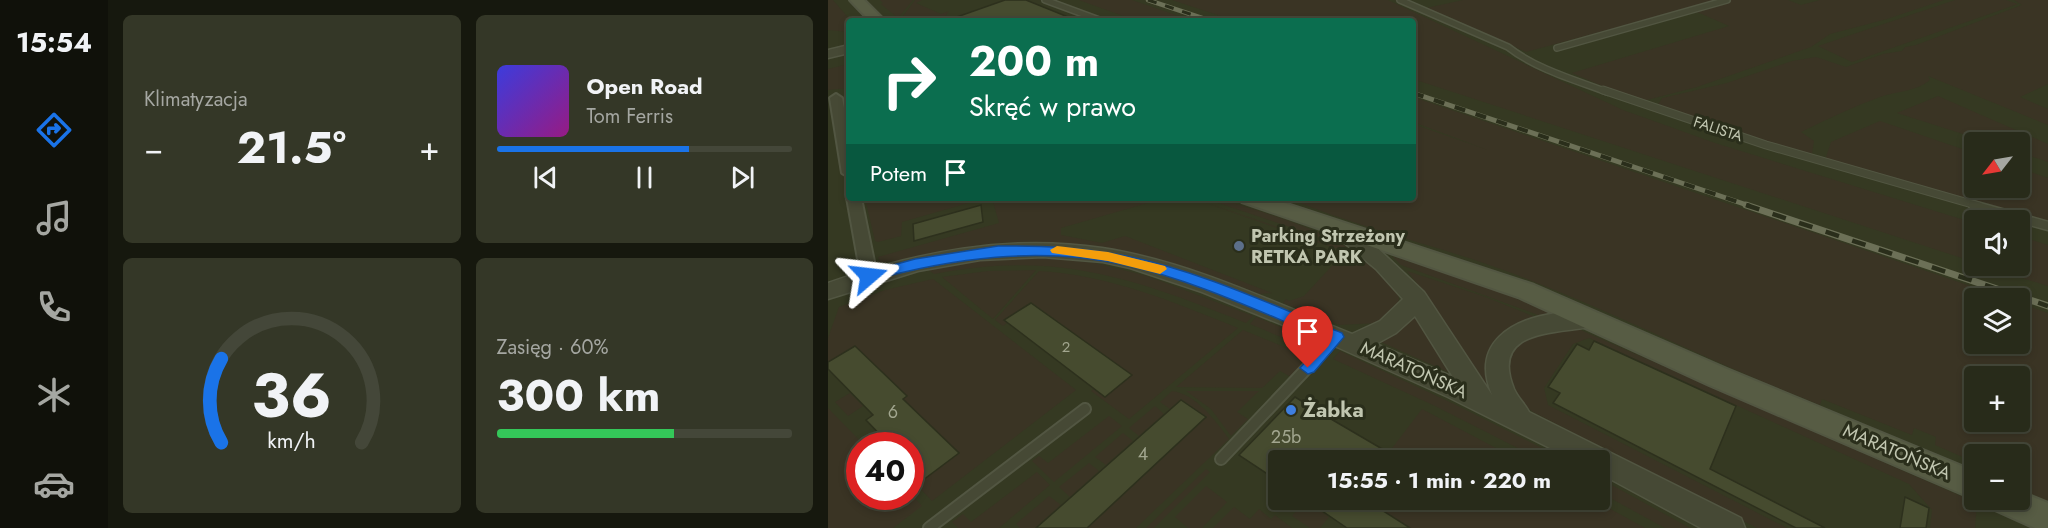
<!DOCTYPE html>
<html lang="pl">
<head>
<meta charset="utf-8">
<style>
	:root { --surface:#282b1a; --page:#343727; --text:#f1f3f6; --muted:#a5a7a2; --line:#444739; --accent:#1a73e8 }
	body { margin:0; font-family:Jost,sans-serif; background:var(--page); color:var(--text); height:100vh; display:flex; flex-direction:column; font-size:22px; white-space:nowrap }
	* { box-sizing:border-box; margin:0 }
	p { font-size:20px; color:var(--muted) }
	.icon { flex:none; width:33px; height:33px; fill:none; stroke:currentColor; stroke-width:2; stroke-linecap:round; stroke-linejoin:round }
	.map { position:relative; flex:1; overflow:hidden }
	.side { display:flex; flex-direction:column; gap:15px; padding:15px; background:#16180e; width:720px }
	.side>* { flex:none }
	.top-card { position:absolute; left:18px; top:18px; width:570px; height:183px; border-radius:6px; box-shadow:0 3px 9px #0003,0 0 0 2px var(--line); background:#0b6e4f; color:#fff; overflow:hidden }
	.needle { width:39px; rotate:239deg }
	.tools { position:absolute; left:1136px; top:132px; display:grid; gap:12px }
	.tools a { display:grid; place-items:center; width:66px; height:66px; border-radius:6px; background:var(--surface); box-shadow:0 3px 9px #0003,0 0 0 2px var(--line); font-size:30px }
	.speed { position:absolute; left:18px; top:432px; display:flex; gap:12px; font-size:30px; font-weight:700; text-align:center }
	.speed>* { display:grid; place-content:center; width:78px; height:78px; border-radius:50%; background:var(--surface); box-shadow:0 3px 9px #0003,0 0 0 2px var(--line); line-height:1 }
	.speed .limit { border:9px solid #d22; background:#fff; color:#111 }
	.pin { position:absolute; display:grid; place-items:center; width:51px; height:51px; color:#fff; margin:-62px -26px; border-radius:50% 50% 50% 0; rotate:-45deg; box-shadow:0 0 6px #0007 }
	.pin .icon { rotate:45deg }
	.me { position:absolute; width:66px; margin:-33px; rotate:73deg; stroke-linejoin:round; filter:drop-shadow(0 0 4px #0008) }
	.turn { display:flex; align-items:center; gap:21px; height:126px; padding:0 24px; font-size:27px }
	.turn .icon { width:78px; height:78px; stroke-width:2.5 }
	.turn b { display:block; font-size:42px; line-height:51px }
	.then { display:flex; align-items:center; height:57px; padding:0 24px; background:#0003; gap:12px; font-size:22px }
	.big { font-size:45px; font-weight:700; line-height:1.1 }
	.side .widget { flex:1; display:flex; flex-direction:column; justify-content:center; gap:9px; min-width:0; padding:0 21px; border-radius:9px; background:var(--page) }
	.side .dial { align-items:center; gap:0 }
	.dial svg { height:156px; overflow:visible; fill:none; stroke:var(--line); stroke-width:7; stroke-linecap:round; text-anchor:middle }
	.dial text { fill:var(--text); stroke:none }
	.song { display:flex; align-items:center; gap:18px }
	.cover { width:72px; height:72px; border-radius:9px; background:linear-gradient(135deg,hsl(240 70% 55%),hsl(310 70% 35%)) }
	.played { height:6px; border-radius:3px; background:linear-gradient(90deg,var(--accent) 65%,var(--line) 65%) }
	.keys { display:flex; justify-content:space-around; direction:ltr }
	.heat { display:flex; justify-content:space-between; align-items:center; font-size:33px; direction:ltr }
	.charge { height:9px; border-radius:4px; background:linear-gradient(90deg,#34c759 60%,var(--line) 0) }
	.side .tiles { flex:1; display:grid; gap:15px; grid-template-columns:repeat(2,1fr) }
	.trip { position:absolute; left:440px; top:450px; width:342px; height:60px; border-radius:6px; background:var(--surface); box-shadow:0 3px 9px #0003,0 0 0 2px var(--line); font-weight:700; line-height:60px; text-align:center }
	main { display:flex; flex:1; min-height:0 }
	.dock { display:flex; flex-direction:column; width:108px; justify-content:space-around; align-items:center; background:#10110a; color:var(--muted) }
	.dock .icon { width:42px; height:42px }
	.dock .on { color:var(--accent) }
	.dock b { font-size:27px; color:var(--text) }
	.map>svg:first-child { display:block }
</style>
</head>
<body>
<main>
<nav class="dock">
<b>15:54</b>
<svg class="icon on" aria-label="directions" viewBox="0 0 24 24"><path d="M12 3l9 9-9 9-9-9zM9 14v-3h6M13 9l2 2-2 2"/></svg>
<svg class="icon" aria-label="music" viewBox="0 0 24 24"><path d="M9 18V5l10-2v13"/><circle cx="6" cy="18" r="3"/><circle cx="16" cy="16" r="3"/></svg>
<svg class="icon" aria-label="phone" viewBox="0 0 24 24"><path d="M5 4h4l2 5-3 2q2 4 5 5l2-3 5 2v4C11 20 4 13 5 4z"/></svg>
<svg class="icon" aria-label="climate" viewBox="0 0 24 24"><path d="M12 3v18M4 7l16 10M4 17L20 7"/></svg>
<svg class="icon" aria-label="car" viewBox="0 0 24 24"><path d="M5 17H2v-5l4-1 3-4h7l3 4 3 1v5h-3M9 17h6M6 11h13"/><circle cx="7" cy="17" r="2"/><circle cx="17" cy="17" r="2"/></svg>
</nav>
<section class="side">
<div class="tiles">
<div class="widget"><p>Klimatyzacja</p>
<div class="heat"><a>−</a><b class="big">21.5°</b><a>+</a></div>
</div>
<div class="widget">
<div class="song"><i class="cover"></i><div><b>Open Road</b><p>Tom Ferris</p></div></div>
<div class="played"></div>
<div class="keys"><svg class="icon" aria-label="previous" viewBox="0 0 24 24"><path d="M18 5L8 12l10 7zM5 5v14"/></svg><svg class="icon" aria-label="pause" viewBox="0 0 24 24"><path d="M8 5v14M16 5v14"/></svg><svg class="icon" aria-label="next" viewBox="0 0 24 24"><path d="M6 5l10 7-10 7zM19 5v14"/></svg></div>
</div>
<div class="widget dial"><svg viewBox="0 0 100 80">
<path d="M14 69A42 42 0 1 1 86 69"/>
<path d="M14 69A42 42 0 0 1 14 26" stroke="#1a73e8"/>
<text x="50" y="56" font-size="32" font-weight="700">36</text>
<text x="50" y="72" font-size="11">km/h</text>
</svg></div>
<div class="widget"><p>Zasięg · 60%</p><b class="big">300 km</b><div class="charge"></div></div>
</div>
</section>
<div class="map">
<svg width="1220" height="528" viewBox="0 0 1220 528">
	<rect width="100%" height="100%" fill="#353922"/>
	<g fill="#3a3424" fill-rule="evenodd">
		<polygon points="0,0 5,0 23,21 21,32 0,30"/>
		<polygon points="52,0 85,0 70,18 53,4 55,3"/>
		<polygon points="87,0 94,0 88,3 113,14 121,11 114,21 73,21 72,20"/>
		<polygon points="251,0 304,0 365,21 309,21"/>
		<polygon points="344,0 560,0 795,110 887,143 1146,223 1146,262 585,79 585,21 408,21"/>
		<polygon points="635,0 960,0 973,5 992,0 1116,0 1059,19 1002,34 983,47 869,87 815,101 800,97 744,73 901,26 860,8 698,52 619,16 594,9"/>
		<polygon points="1127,0 1178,0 1190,4 1024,62 990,46"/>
		<path d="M1186,0H1220V84L1192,97L1220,109V125L1100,76L1102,80C1087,92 1069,91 1052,97C1025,107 999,119 973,132L986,141L984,154L908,133L830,105L834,98L899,83L964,61L988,57L1018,67L1055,54L1074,51L1077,47L1088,45L1194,5Z"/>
		<polygon points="21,64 21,88 0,90 0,69"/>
		<polygon points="1110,96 1220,144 1220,162 1191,152 1191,142 1160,142 1069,113"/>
		<path d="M585,97L1178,298H1146V344H1191V303L1220,313V501L1191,489V454H1146V462L1107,445L1108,437L1086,428L1084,435L994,399L992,405C891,366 795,316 694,277C617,247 536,230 460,198H585V124L660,150L585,122ZM1146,376H1191V422H1146Z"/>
		<polygon points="1052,121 1146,153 1146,188 1191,188 1191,168 1220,178 1220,222 997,160 1003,142"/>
		<polygon points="37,198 158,198 74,222 73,236 50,242 47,241"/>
		<path d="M164,198H337L233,228V235L274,243L297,236L444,293L432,294C343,260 257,234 160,244C127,247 84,262 52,262L50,257L171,223Z"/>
		<path d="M364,198L491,241L494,238L376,198H391C449,218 513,231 556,277C564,285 574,292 570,304L552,323L511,325L455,303L458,299L461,301L476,296L513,256L509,249Z"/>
		<polygon points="1191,236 1220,245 1220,286 1156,266 1191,266"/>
		<polygon points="564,256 673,292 724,314 713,316 573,265"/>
		<path d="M213,257L267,263L319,276L425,316L418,323C306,278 228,250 106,274L99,269L161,259Z"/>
		<polygon points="208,270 165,319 114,277 160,271"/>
		<path d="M211,271C282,275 345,302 410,328L301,419L263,391L266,389L277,397L304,375L203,302L176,320L179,323L175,326L167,320Z"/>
		<polygon points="579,271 655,296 707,317 680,331 665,393 659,390 600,297"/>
		<polygon points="105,279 248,390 104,501 83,479 89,474 96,480 132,453 75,399 79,396 27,346 0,362 0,338 11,307 57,290"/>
		<polygon points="587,314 620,372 553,342 571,332"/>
		<polygon points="428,317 494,344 488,352 422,324"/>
		<path d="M748,328L1149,503L1147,528H1102L1104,510L1081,484L761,338L745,344L716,388L720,405L959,528H929L705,412C678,395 668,352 701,334C713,328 735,330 748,328Z"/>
		<polygon points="415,330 483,358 463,377 452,371 434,388 348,387"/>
		<polygon points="512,351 626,404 738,460 713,460 607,406 505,359"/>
		<path d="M344,391C368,394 387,420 401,439L308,528H260L379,417L353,399L342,409L332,402Z"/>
		<polygon points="358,391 431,391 409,412 420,419 403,436 383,409"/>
		<polygon points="22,393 35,406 20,416 7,402"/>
		<polygon points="327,406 336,414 311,436 301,428"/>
		<polygon points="0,408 36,445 32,446 32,496 82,496 83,494 94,506 65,528 0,528"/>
		<polygon points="594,409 683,456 693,460 555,460"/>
		<polygon points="281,416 294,426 226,482 204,461 211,456 220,463"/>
		<polygon points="295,433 305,441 278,465 267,457"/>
		<polygon points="261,463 271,471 242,497 231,487"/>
		<polygon points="378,469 382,472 326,528 318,528"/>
		<polygon points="209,472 222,485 171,528 130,528 124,522 135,514 143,522"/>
		<polygon points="771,478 862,528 837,528 771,492"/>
		<polygon points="378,486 399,502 374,528 360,528 347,517"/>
		<polygon points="221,496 233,505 207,528 192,528 188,524"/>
		<polygon points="477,500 501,517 492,528 482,528 464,516"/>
		<polygon points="539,500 766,500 817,528 583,528"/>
		<polygon points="406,507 422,519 431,509 443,519 447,515 464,528 385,528"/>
	</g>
	<g fill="#464b2f" stroke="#2d301d" stroke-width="1.5">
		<polygon points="177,0 198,0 250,21 123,21 123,19"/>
		<polygon points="153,205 155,222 86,241 85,224"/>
		<polygon points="203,303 304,375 277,397 176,320"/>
		<polygon points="766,341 908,406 882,469 997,528 968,528 725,403 732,393 720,387 749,344 761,350"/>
		<polygon points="27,346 79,396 75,399 131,453 95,480 82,466 82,446 63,446 38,420 45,415 0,369 0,362"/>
		<polygon points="467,397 503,419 556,450 548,460 450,460 450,481 411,455"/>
		<polygon points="353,400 378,417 259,528 208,528"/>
		<polygon points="1077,497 1101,508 1098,528 1072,528"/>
		<polygon points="478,500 538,500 582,528 519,528"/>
	</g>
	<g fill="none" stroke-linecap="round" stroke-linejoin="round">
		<defs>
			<g id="service-far3">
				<polyline points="217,0 274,21"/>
				<path d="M572,0L680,47C708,69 747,80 779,92"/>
				<polyline points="729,48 899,0"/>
			</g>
			<polyline id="service-far2" points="775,90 938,145 1151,206"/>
			<g id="service-far1">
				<polyline points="1145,205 1220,226"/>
				<polyline points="496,349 508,337"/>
			</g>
			<g id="service">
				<polyline points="393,459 498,348"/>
				<polyline points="101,528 257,409"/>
			</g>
			<g id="minor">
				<polygon points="8,94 14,98 21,135 21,177 14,173 2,98"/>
				<polygon points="21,195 21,198 33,198 49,276 41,282 33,276 19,198"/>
			</g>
			<g id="tertiary">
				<polygon points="21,45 21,53 0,58 0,50"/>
				<path d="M510,222L542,241L596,292L664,395C642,343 684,319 729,313C742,312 757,309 770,313L773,319L770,325C736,335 660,325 686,389C690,398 697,404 701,412L913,518L917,528H873L771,473V460H746L620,397L509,347L374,292L302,268L275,262L215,257L152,260L90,271L0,299V283C88,252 180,234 274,248C360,261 443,301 524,334L552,321L575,299L548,269L503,232L500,228L503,224ZM587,316L625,377L548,344L568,333Z"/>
			</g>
			<g id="secondary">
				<polygon points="22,0 36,0 57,21 42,21"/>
				<polygon points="411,198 441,198 706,285 899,369 1146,471 1146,499 881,385 690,297 414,202"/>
				<polygon points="1191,491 1220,503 1220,528 1207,528 1167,510 1163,500 1191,500"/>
			</g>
		</defs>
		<use href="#service-far3" stroke="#525642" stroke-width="8"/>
		<use href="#service-far2" stroke="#525642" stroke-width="9"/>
		<use href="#service-far1" stroke="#525642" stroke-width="11"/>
		<use href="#service" stroke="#525642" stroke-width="14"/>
		<use href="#minor" stroke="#525642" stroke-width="4"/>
		<use href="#tertiary" stroke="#525642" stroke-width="3"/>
		<use href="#secondary" stroke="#525642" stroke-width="4"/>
		<use href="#service-far3" stroke="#464935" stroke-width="5"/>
		<use href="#service-far2" stroke="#464935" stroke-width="7"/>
		<use href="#service-far1" stroke="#464935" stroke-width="8"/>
		<use href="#service" stroke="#464935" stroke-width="10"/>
		<use href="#minor" fill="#464935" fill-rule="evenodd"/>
		<use href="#tertiary" fill="#464935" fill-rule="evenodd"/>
		<use href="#secondary" fill="#575c44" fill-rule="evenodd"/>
		<defs>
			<polyline id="rail-far2" points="320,0 383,21"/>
			<polyline id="rail-far1" points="585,93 922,206"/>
			<polyline id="rail" points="918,205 1220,306"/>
		</defs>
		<use href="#rail-far2" stroke="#6c7057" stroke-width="4.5"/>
		<use href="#rail-far1" stroke="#6c7057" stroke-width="5"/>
		<use href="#rail" stroke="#6c7057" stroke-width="7"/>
		<use href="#rail-far2" stroke="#2a2e1b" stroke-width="3" stroke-dasharray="9" stroke-linecap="butt"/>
		<use href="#rail-far1" stroke="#2a2e1b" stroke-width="4" stroke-dasharray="11" stroke-linecap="butt"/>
		<use href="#rail" stroke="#2a2e1b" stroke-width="4.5" stroke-dasharray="14" stroke-linecap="butt"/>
	</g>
	<path fill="#1a73e8" stroke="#114b97" stroke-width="1.5" d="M170,246C213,246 255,247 298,256C372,271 444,305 514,333L516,337L486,372L480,374L472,368L498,339C432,312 366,280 297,265C211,246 124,258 41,281L34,276L36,273L87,259Z"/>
	<polygon fill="#f59e0b" points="229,246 280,252 337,266 339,269 332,274 280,261 224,253 222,250"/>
	<circle fill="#5c6f8a" stroke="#2a2e1b" stroke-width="2" cx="411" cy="246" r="6"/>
	<circle fill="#3f7fe0" stroke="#2a2e1b" stroke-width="2" cx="463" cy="410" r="6"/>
	<g text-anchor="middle" stroke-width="6" stroke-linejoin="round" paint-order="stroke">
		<g font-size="15" fill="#c1c6b0" stroke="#2a2e1b">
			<text transform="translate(890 129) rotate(18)" y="5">FALISTA</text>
		</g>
		<g font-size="15" fill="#a2a68f">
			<text x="238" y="352">2</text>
		</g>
		<g font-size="18" font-weight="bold" fill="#c1c6b0" stroke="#2a2e1b" text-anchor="start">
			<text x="423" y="242">Parking Strzeżony<tspan x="423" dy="21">RETKA PARK</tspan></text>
		</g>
		<g font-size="18" fill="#c1c6b0" stroke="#2a2e1b">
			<text transform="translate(586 370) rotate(24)" y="6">MARATOŃSKA</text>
			<text transform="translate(1069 452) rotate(23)" y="6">MARATOŃSKA</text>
		</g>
		<g font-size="18" fill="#a2a68f">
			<text x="65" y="418">6</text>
			<text x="458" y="443">25b</text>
			<text x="315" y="460">4</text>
		</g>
		<g font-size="21" font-weight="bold" fill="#c1c6b0" stroke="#2a2e1b" text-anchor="start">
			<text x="475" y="417">Żabka</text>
		</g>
	</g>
</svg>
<div class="tools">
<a><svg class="needle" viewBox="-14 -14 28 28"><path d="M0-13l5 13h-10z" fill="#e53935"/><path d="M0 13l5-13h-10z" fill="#a5a7a2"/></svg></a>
<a><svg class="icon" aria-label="sound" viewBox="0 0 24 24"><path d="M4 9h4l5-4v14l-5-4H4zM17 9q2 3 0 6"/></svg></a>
<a><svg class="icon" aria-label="layers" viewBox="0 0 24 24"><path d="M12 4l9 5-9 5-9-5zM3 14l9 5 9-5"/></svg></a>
<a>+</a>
<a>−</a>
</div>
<div class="speed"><div class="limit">40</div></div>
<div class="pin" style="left:480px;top:368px;background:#d93025"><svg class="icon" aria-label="arrive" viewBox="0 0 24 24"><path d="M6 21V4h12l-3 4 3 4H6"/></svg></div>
<svg class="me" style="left:41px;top:276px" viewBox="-20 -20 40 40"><path d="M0-17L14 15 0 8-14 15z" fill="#1a73e8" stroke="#fff" stroke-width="4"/></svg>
<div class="trip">15:55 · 1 min · 220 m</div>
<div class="top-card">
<div class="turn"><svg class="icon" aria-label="right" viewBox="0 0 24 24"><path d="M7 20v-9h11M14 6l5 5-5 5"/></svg><div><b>200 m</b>Skręć w prawo</div></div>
<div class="then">Potem<svg class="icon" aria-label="arrive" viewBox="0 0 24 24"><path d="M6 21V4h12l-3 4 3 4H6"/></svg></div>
</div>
</div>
</main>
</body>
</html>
